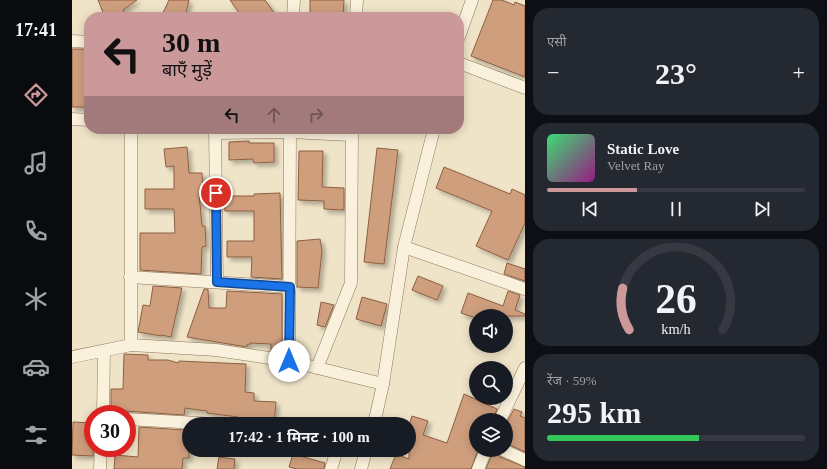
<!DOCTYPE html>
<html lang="hi">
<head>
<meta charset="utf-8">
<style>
	:root { --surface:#171b24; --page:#242831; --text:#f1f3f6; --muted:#9ea1a6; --line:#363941; --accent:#cc999b }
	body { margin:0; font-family:"Times New Roman","Noto Sans Devanagari",serif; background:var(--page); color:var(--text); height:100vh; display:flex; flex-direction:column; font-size:15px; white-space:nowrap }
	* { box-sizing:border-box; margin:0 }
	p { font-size:13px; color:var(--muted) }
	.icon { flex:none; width:22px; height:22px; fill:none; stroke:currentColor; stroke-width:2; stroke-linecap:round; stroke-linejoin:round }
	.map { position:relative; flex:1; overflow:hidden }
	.side { display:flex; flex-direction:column; gap:8px; padding:8px; background:#0d0f14; width:302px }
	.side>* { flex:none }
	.banner { position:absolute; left:12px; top:12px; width:380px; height:122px; border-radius:16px; box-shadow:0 2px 10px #0003; background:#cc999b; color:#111; overflow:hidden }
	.buttons { position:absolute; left:397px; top:309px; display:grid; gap:8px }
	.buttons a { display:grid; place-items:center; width:44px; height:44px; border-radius:50%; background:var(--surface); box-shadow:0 2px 10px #0003; font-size:20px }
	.speed { position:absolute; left:12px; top:405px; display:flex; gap:8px; font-size:20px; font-weight:700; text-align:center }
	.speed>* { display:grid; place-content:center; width:52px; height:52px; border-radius:50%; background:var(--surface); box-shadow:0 2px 10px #0003; line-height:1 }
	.speed .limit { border:6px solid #d22; background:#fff; color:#111 }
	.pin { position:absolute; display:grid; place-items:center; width:34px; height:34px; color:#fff; margin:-17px; border:2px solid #fff; border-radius:50%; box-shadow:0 1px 4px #0007 }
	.me { position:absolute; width:44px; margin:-22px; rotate:0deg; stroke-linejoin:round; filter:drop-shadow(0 0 3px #0008) }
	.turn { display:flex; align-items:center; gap:14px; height:84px; padding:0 12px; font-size:18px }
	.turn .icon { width:52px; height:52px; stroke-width:2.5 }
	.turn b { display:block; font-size:28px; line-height:34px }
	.lanes { display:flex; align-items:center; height:38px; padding:0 12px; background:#0003; justify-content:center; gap:20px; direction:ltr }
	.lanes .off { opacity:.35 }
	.big { font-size:30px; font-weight:700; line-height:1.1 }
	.side .widget { flex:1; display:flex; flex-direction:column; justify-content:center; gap:6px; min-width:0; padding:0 14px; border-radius:16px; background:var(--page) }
	.side .dial { align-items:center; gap:0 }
	.dial svg { height:104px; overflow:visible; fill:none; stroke:var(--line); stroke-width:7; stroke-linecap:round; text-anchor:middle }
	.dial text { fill:var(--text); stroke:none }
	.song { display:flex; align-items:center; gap:12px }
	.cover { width:48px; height:48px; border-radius:6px; background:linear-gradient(135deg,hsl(140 70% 55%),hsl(310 70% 35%)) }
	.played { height:4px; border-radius:2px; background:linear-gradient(90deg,var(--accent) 35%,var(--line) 35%) }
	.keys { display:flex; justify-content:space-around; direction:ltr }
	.heat { display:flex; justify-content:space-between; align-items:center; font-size:22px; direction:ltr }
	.charge { height:6px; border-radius:3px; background:linear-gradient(90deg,#34c759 59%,var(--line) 0) }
	.trip { position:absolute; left:110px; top:417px; width:234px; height:40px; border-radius:20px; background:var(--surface); box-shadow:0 2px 10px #0003; font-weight:700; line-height:40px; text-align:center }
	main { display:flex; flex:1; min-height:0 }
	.menu { display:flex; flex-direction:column; width:72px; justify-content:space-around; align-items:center; background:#090b0e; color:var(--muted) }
	.menu .icon { width:28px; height:28px }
	.menu .current { color:var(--accent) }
	.menu b { font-size:18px; color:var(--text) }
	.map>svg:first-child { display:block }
</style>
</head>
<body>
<main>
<nav class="menu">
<b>17:41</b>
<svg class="icon current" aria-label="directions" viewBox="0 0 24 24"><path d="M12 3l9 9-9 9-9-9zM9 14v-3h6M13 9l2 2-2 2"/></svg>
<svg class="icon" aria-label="music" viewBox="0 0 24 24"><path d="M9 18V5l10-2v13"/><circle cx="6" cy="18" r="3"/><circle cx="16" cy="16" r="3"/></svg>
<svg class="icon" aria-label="phone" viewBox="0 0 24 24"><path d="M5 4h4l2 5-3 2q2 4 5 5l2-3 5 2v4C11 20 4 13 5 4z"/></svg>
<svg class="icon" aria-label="climate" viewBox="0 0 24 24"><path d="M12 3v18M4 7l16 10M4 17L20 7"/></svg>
<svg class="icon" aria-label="car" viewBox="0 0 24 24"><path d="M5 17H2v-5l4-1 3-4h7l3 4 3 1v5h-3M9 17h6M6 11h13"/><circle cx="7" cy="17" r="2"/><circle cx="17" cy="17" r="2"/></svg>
<svg class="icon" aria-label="filters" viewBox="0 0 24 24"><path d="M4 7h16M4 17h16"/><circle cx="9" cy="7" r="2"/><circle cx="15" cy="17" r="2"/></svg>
</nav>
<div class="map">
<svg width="453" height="469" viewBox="0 0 453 469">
	<defs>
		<filter id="shadow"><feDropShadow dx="3.5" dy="3.5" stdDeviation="2" flood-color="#0004"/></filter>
	</defs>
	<rect width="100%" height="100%" fill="#f0e4c8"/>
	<g fill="#cf9f7d" stroke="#8d5f41" filter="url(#shadow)">
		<polygon points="26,0 65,0 51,10 56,17 33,17"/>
		<polygon points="97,0 117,0 113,17 89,17"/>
		<polygon points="158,0 193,0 205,17 170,17"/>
		<polygon points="238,0 272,0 271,16 238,14"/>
		<polygon points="421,0 430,0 442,5 443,2 453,6 453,77 399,56"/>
		<polygon points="0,49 13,49 14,82 17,82 17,107 0,107"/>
		<polygon points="177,141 177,143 202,143 202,162 182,163 181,159 157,160 157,142"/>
		<polygon points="115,147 117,173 130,173 131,193 127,193 130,226 133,226 134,246 130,247 129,274 68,270 68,233 103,233 102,209 73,209 73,189 102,189 102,166 94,167 92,149"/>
		<polygon points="305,148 326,150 312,264 292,262"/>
		<polygon points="227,151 251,151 250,187 272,188 272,210 252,209 252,201 226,200"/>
		<polygon points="372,167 438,194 440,189 453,195 453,223 436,260 404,246 420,211 364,188"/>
		<polygon points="208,193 210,279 179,277 180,257 155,257 155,241 182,241 182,211 153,211 152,196 182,196 182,194"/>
		<polygon points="248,239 250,251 246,288 225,287 225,241"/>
		<polygon points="435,263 453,269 453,281 432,274"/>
		<polygon points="346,276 371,286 365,300 340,290"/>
		<polygon points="81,286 110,288 99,337 89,335 89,336 66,332 71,305 78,306"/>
		<polygon points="132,289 136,289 137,308 154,308 155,291 210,294 210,352 199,351 199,344 178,343 177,345 175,344 175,347 115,337"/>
		<polygon points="436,291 448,295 443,310 453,314 453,316 404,316 404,318 389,313 396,293 431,306"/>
		<polygon points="290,297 315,304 309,326 284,319"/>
		<polygon points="249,302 262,305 253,327 245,325"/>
		<polygon points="52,354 76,355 76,360 96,360 106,363 107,361 174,364 173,392 182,393 182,401 204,402 202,424 166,421 166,417 135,413 135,411 113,408 112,415 39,410 39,389 51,389"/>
		<polygon points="392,394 425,409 421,420 404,420 404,450 406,450 399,469 318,469 324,454 337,459 337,425 340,416 356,421 351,435 375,443"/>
		<polygon points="442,409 450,412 448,416 453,418 453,452 434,443 434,424"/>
		<polygon points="1,422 21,423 21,456 0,455"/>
		<polygon points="67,427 112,430 112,431 117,431 117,458 111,458 110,469 42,469 43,455 66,457"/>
		<polygon points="421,451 424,452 428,457 453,467 453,469 414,469"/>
		<polygon points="221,454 253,463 252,469 225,469 217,467"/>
		<polygon points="147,457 163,459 162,469 145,469"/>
	</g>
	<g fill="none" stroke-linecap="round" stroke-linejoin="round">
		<defs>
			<g id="minor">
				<polyline points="221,17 222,0"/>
				<polyline points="284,17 285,0"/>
				<polyline points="387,37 400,0"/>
				<polyline points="0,41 17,42"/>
				<polyline points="387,63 453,88"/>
				<polyline points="0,119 17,120"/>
				<polyline points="143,129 145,282"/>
				<polyline points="143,133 218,132 279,135"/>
				<polyline points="332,247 453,289"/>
				<polyline points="58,277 218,287"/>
				<polyline points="59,345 59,129"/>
				<polyline points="0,357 59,345 144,350 217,361 311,384"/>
				<polyline points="217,361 218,129"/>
				<polyline points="245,368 279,283 280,129"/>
				<polyline points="31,414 32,351"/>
				<polyline points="55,419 143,424"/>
				<polyline points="428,420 453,368"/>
				<polyline points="302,424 311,384 332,247 362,129"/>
				<polyline points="431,450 453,460"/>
				<polyline points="28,469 29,448"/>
				<polyline points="259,469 265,450"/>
				<polyline points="289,469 294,450"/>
				<polyline points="406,469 414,450"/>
			</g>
		</defs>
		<use href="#minor" stroke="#8d765c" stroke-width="13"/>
		<use href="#minor" stroke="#faf1dc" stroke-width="12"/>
	</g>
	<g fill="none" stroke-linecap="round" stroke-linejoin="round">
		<defs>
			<polyline id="route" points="144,193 145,282 218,287 217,361"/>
		</defs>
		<use href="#route" stroke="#114b97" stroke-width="10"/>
		<use href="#route" stroke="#1a73e8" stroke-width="7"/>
	</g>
</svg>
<div class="buttons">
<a><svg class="icon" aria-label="sound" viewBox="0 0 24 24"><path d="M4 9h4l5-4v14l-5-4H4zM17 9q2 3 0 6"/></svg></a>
<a><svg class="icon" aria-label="search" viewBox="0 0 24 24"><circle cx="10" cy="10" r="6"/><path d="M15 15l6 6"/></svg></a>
<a><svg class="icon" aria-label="layers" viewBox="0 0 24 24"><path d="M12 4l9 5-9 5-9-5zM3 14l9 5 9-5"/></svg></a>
</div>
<div class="speed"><div class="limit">30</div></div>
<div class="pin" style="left:144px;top:193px;background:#d93025"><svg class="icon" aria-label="arrive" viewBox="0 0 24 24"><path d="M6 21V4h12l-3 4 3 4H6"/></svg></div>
<svg class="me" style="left:217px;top:361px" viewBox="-20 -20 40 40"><circle r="19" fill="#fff"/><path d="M0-13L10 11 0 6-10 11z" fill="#1a73e8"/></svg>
<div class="trip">17:42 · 1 मिनट · 100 m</div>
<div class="banner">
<div class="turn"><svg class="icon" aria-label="left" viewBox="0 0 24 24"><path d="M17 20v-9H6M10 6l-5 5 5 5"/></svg><div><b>30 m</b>बाएँ मुड़ें</div></div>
<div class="lanes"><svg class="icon" aria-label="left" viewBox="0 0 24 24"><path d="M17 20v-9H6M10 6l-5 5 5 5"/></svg><svg class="icon off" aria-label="ahead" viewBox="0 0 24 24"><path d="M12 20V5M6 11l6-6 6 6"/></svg><svg class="icon off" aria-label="right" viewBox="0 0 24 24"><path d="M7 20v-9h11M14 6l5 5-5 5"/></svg></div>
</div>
</div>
<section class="side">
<div class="widget"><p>एसी</p>
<div class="heat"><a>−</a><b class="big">23°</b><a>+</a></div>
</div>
<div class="widget">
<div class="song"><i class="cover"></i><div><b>Static Love</b><p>Velvet Ray</p></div></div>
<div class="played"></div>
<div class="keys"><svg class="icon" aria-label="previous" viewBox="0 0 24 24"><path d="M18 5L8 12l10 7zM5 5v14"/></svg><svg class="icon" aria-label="pause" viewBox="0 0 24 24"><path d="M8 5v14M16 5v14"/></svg><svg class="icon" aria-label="next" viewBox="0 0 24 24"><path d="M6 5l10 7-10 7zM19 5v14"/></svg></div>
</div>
<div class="widget dial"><svg viewBox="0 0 100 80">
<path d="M14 69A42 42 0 1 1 86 69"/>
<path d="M14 69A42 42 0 0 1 9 37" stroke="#cc999b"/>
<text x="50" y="56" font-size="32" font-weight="700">26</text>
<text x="50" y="72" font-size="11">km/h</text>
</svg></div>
<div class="widget"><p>रेंज · 59%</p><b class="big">295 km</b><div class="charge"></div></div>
</section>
</main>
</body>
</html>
